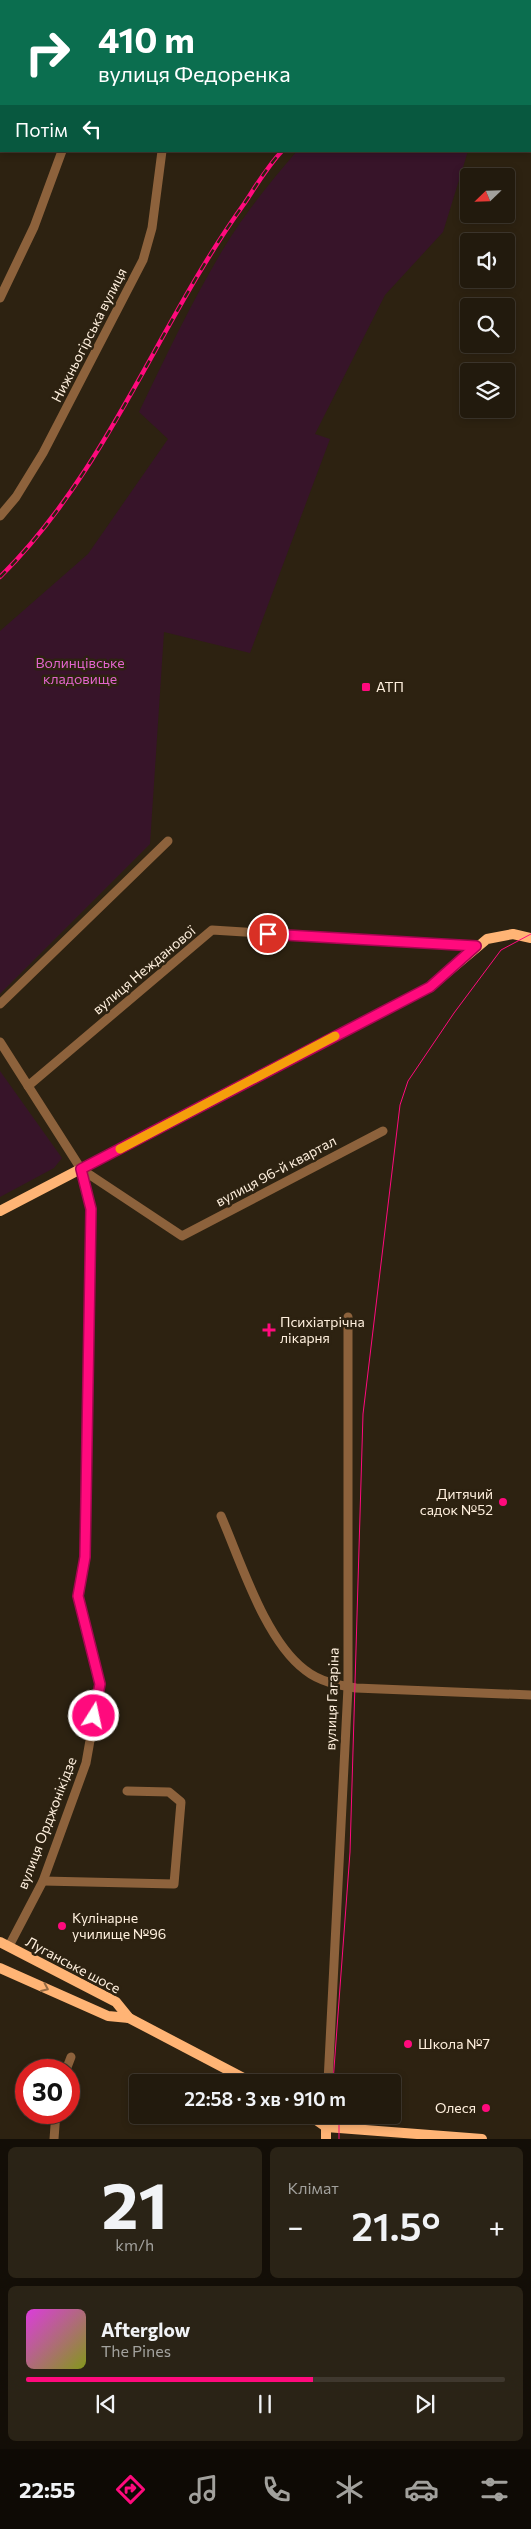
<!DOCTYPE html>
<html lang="uk">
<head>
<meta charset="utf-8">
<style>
	:root { --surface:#221a0d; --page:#2a2316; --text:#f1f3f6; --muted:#a2a19d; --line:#3f382e; --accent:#ff0a7d }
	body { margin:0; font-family:Commissioner,sans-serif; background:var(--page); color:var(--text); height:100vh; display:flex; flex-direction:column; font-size:19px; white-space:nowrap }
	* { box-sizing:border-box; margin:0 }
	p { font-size:16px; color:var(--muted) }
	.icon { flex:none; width:28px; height:28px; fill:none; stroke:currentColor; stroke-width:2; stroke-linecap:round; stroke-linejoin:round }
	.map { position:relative; height:2139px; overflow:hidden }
	.side { display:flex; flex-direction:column; gap:8px; padding:8px; background:#130e07; flex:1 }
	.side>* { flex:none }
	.banner { position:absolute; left:0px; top:0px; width:531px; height:152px; box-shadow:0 2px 8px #0003,0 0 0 1px var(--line); background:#0b6e4f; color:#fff; overflow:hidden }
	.needle { width:32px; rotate:247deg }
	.buttons { position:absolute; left:460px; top:168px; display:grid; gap:10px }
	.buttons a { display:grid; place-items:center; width:55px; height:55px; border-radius:5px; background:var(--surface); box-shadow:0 2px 8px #0003,0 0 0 1px var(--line); font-size:25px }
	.speed { position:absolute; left:15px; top:2059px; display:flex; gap:10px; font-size:25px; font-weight:700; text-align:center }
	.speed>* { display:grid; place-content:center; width:65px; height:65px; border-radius:50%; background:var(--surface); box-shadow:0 2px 8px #0003,0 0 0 1px var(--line); line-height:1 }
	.speed .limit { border:8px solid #d22; background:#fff; color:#111 }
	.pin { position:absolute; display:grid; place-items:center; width:42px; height:42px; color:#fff; margin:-21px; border:2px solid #fff; border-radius:50%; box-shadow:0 1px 5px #0007 }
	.me { position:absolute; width:55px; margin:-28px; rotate:10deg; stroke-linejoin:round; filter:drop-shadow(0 0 4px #0008) }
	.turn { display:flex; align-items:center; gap:18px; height:105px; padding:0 15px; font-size:22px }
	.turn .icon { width:65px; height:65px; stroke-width:2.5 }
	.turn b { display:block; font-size:35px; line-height:42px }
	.then { display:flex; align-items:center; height:48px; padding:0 15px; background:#0003; gap:10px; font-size:19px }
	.big { font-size:38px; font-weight:600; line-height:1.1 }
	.side .widget { flex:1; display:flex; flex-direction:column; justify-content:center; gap:8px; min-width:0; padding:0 18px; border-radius:8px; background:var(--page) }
	.side .dial { align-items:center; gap:0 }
	.dial b { font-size:65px; line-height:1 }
	.song { display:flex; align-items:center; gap:15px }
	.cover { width:60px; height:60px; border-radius:8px; background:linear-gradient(135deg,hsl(300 70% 55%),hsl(70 70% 35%)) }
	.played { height:5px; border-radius:2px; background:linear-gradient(90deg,var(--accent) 60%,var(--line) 60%) }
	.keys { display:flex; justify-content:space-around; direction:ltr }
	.heat { display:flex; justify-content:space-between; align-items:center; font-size:28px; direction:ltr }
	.side .tiles { flex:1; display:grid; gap:8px; grid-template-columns:1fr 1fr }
	.widget:last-child { grid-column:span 2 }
	.trip { position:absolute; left:129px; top:2074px; width:272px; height:50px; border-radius:5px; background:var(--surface); box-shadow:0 2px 8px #0003,0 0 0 1px var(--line); font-weight:600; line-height:50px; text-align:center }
	.tab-bar { display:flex; height:80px; justify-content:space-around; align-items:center; background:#0e0a05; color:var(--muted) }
	.tab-bar .icon { width:35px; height:35px }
	.tab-bar .active { color:var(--accent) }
	.tab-bar b { font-size:22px; color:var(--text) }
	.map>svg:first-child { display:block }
</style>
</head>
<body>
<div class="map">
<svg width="531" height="2139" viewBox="0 0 531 2139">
	<rect width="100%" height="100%" fill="#2d2211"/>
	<g fill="#371429">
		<path d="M297,151H468L443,232L385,295L315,434L330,439L250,653L164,632L150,844L0,994V631L88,554L168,439L139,412C166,356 193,299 225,246C246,212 271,181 297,151Z"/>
		<polygon points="0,1071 62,1158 54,1168 0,1197"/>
	</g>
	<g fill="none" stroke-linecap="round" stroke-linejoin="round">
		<g stroke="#8d623c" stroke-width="9">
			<polyline points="166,0 167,1"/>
			<polyline points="112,1 113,0"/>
			<polyline points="215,1 215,0"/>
			<polyline points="0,298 34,227 62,151"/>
			<polyline points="0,516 16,497 43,453 143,260 152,228 162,151"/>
			<polyline points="0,1004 168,841"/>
			<polyline points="0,1042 81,1169 182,1236 383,1131"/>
			<polyline points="28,1086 212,930 476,946"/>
			<path d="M221,1516C241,1562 265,1640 305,1670C320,1682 338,1685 356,1688L531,1695"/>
			<polyline points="43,1881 174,1884 181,1802 169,1792 127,1791"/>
			<polyline points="9,1946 43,1881 86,1763 100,1684 78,1596 85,1557 91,1209 81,1169"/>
			<polyline points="66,2070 71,2057"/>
			<polyline points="328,2082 348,1687 348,1317"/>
			<polyline points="326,2127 327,2115"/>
			<polyline points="54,2139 56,2112"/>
		</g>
		<g stroke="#ffb475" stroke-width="10">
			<polyline points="90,1 91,0"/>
			<polyline points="0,94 1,93"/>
			<polyline points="0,1211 430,987 487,939 513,934 531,938"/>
			<polyline points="0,1942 116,2002 129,2018"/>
			<polyline points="0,1968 108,2016 129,2018 251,2082"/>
			<polyline points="309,2115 326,2127 482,2139"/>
			<polyline points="326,2139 326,2127"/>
		</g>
		<g stroke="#ff0a7d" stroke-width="1">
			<polyline points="333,2082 350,1852 363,1414 400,1105 408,1081 454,1013 501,950 531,934"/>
			<polyline points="339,2139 339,2115"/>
		</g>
		<defs>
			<g id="rail">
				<polyline points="432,1 433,0"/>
				<path d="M0,577C108,470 157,325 244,204C256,186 267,167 282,151"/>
			</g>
		</defs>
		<use href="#rail" stroke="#ff0a7d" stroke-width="4.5"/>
		<use href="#rail" stroke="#2d2211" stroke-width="2.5" stroke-dasharray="8" stroke-linecap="butt"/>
	</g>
	<defs><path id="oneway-chevron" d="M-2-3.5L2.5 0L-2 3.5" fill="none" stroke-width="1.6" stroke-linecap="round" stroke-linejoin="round" transform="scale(1.25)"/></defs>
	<use stroke="#966b43" href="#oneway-chevron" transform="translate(45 1988) rotate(24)"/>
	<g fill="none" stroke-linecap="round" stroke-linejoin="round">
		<defs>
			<polyline id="route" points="94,1716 100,1684 78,1596 85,1557 91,1209 81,1169 430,987 476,946 268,934"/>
		</defs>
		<use href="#route" stroke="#a60651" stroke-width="12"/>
		<use href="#route" stroke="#ff0a7d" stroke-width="9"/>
		<polyline stroke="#f59e0b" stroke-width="9" points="120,1149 335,1036"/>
	</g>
	<g fill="#ff0a7d" stroke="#2d2211" stroke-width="2">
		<rect x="361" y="682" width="10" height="10" rx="2.5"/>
		<path d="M266.5 1322.5h5v5h5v5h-5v5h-5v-5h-5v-5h5z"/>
		<circle cx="503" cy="1502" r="5"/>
		<circle cx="62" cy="1926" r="5"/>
		<circle cx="408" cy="2044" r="5"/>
		<circle cx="486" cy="2108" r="5"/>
	</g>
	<g text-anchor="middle" stroke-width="5" stroke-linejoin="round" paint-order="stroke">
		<g font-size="14" fill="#fff0de" stroke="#2d2211">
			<text transform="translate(89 335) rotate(-63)" y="5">Нижньогірська вулиця</text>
			<text transform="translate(144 970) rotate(-40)" y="5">вулиця Нежданової</text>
			<text transform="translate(276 1171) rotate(-28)" y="5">вулиця 96-й квартал</text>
			<text transform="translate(332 1699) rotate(-88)" y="5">вулиця Гагаріна</text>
			<text transform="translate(47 1823) rotate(-69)" y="5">вулиця Орджонікідзе</text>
			<text transform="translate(73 1965) rotate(28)" y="5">Луганське шосе</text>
		</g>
		<g font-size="14" fill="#e365cd" stroke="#2d2211">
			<text x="80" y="668">Волинцівське<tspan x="80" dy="16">кладовище</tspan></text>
		</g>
		<g font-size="14" fill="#fff0de" stroke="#2d2211" text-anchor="start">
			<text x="376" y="692">АТП</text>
			<text x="280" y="1327">Психіатрічна<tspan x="280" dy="16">лікарня</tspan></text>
			<text x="493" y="1499" text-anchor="end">Дитячий<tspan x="493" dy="16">садок №52</tspan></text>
			<text x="72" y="1923">Кулінарне<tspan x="72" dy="16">училище №96</tspan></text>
			<text x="418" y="2049">Школа №7</text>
			<text x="476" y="2113" text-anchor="end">Олеся</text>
		</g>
	</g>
</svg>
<div class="buttons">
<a><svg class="needle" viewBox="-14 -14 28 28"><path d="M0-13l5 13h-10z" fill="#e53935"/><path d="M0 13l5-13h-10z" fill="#a2a19d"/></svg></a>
<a><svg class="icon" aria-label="sound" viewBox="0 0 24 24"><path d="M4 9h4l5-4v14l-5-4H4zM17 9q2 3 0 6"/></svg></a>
<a><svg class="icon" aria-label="search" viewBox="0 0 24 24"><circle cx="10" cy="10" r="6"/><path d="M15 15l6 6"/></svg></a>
<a><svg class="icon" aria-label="layers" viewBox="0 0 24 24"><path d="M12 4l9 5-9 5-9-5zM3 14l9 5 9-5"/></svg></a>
</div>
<div class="speed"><div class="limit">30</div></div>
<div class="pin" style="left:268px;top:934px;background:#d93025"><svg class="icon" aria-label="arrive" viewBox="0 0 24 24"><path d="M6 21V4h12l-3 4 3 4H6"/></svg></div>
<svg class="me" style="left:94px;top:1716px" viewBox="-20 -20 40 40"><circle r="17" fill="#ff0a7d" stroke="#fff" stroke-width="3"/><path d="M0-11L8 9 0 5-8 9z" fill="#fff"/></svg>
<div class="trip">22:58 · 3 хв · 910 m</div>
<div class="banner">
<div class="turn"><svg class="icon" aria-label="right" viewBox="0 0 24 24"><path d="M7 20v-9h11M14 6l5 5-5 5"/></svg><div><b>410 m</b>вулиця Федоренка</div></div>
<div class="then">Потім<svg class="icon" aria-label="left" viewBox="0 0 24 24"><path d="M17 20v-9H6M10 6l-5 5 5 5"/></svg></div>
</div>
</div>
<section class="side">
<div class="tiles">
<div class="widget dial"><b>21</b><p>km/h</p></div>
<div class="widget"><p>Клімат</p>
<div class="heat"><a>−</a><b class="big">21.5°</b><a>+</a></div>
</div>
<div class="widget">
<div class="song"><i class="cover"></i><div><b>Afterglow</b><p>The Pines</p></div></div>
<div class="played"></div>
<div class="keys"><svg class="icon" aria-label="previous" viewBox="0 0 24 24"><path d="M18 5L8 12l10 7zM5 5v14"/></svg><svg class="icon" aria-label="pause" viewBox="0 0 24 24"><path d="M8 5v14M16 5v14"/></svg><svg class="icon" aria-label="next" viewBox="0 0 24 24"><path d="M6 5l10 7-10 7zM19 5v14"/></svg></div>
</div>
</div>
</section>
<nav class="tab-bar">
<b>22:55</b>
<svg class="icon active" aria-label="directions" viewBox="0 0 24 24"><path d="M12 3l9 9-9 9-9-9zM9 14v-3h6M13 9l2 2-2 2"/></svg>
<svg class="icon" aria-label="music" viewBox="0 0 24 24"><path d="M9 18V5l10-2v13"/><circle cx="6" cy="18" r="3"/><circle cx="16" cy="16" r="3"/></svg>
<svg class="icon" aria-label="phone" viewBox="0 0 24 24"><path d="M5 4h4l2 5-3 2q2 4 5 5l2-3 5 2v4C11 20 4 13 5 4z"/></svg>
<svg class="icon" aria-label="climate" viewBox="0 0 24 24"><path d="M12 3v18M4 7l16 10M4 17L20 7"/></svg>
<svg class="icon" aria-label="car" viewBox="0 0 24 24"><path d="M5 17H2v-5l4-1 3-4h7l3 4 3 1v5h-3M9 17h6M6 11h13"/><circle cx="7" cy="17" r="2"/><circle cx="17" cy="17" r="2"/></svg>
<svg class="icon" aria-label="filters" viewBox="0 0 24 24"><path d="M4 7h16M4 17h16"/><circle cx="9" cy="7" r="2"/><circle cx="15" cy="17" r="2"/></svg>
</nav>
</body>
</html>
